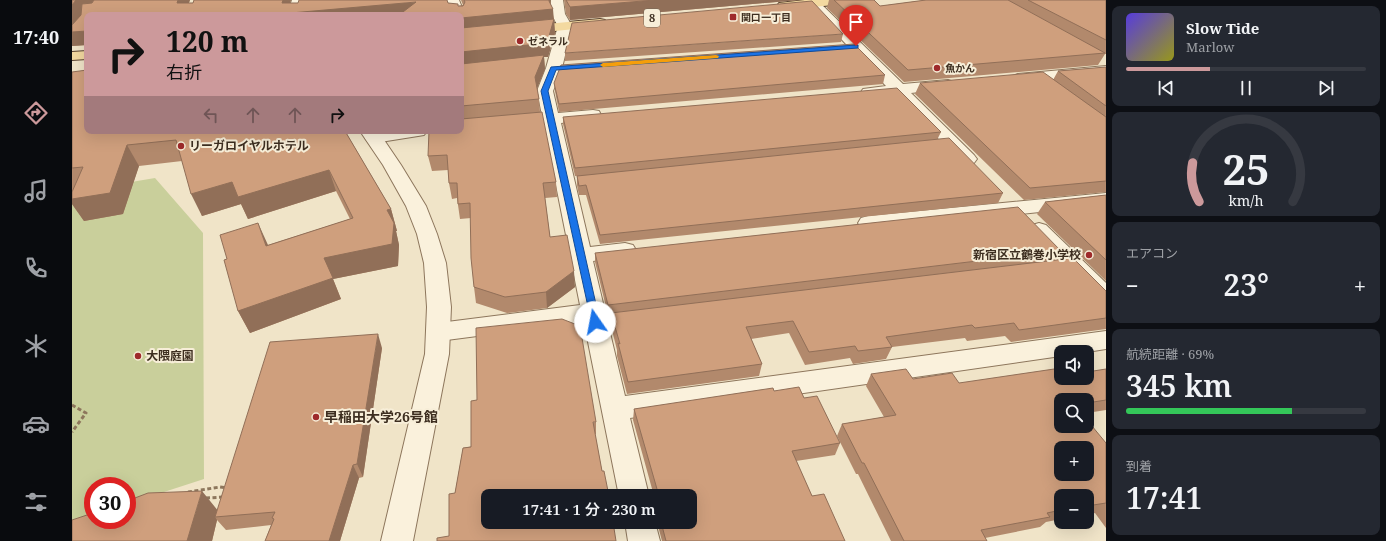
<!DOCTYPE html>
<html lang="ja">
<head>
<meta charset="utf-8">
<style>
	:root { --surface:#171b24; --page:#242831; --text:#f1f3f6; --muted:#9ea1a6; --line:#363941; --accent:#cc999b }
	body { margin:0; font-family:"Noto Serif","Noto Sans JP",serif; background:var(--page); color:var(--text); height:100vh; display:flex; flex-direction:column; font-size:15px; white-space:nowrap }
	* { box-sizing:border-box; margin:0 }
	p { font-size:13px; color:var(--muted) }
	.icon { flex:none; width:22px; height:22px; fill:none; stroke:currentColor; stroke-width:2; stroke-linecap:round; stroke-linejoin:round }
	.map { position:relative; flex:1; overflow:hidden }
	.sheet { display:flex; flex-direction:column; gap:6px; padding:6px; background:#0d0f14; width:280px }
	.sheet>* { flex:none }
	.guide { position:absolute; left:12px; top:12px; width:380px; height:122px; border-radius:8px; box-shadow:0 4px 16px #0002; background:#cc999b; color:#111; overflow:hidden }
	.tools { position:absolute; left:982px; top:345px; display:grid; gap:8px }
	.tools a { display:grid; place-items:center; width:40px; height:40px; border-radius:8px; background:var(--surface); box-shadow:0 4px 16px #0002; font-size:20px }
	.speed { position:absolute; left:12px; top:477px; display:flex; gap:8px; font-size:20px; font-weight:700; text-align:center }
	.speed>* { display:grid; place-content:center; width:52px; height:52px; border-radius:50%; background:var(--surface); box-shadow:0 4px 16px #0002; line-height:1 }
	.speed .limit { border:6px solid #d22; background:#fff; color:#111 }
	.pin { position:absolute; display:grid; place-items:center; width:34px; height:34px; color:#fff; margin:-41px -17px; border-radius:50% 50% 50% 0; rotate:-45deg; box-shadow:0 0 4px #0007 }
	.pin .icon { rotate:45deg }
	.me { position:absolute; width:44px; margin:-22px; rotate:348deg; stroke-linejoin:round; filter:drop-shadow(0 0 3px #0008) }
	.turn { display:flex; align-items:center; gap:14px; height:84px; padding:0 16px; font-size:18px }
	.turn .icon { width:52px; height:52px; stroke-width:2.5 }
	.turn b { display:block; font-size:28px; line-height:34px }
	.lanes { display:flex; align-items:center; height:38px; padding:0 16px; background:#0003; justify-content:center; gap:20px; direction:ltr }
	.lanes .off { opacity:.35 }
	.big { font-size:30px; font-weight:600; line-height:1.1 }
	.sheet .card { flex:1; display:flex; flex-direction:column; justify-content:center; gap:6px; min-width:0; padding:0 14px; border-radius:8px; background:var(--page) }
	.sheet .dial { align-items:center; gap:0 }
	.dial svg { height:104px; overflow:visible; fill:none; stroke:var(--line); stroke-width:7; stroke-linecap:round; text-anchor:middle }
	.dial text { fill:var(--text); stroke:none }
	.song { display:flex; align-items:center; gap:12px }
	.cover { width:48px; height:48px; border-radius:6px; background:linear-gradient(135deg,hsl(250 70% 55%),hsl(60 70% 35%)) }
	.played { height:4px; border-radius:2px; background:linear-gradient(90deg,var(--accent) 35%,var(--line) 35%) }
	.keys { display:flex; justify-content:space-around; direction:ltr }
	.heat { display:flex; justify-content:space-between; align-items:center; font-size:22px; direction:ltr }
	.charge { height:6px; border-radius:3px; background:linear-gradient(90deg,#34c759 69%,var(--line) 0) }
	.trip { position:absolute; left:409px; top:489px; width:216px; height:40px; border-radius:8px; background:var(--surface); box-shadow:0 4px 16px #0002; font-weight:600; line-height:40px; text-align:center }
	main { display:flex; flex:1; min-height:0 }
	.dock { display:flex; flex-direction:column; width:72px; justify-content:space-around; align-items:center; background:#090b0e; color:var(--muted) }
	.dock .icon { width:28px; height:28px }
	.dock .on { color:var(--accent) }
	.dock b { font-size:18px; color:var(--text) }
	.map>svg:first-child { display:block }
</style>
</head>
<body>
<main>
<nav class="dock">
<b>17:40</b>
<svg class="icon on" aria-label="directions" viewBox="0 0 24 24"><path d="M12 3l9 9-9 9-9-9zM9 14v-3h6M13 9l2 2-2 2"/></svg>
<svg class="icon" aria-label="music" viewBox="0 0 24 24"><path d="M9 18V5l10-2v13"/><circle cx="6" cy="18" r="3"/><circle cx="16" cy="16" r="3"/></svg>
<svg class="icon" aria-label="phone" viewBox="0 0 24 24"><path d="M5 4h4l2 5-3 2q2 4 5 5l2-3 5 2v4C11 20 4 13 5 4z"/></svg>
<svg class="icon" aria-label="climate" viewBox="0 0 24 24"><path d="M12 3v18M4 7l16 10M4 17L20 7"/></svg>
<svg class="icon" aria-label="car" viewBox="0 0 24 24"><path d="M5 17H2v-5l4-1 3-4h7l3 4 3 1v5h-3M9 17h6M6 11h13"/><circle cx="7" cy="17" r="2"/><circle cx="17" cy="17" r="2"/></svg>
<svg class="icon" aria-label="filters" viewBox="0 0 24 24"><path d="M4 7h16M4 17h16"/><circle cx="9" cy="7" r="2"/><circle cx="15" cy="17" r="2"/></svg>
</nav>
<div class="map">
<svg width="1034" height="541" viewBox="0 0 1034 541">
	<rect width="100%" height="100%" fill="#f0e4c8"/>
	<polygon fill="#c9cf9b" points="83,178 131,233 132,479 55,504 55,486 21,486 21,515 0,521 0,192"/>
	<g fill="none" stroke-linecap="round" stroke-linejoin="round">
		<defs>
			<g id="minor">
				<polygon points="220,0 232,0 229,15 215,15"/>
				<polygon points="375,0 387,0 393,15 391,18 389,18 389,15 379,15"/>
				<polygon points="479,0 491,0 493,14 500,26 490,68 481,91 486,113 521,110 527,111 529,115 527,119 489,123 518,247 553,243 561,245 564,250 561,255 521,261 553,396 1034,331 1034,349 1015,352 989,352 989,356 558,418 577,496 547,496 512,322 367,341 358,338 355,332 358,326 367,323 508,305 472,125 389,132 384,131 389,131 389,122 470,115 465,91 474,68 486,26 479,14"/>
				<polygon points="732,0 745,0 831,84 876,80 882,82 884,85 882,88 839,93 902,155 905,159 902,163 896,164 890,163 823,94 797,97 791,95 789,92 791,89 814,86"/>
				<polygon points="1034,66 1034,76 946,84 941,82 938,79 941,76 946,74"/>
				<polygon points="311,131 355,131 352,135 346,136 302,143 296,142 293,138 296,134"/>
				<polygon points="1034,193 1034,205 796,230 789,228 786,223 789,218 796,216"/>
				<polygon points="967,223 974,225 1034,283 1034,305 1026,303 960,235 957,230 960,225"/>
				<polygon points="553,522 583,522 588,541 556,541"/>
			</g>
			<polygon id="tertiary" points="288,131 306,131 329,165 354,206 365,234 374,263 379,307 377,354 341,541 309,541 353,354 355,307 352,263 345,234 334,206 311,165"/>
			<g id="primary">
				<polygon points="733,0 777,0 776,3 771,4 712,10 707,9 705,6 707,3"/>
				<polygon points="528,19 533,20 535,23 533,26 453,34 448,33 446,30 448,27 453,26"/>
				<polygon points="15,51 15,59 0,60 0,52"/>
			</g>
		</defs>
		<use href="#minor" stroke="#8d765c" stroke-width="2"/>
		<use href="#tertiary" stroke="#8d765c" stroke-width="2"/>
		<use href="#primary" stroke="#5b4430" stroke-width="2"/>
		<g stroke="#8d765c" stroke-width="3" stroke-dasharray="4 2.5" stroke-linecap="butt">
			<polyline points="0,405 14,413 0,432"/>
			<polyline points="116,492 148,487 155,488"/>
			<polyline points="134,498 153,497"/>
		</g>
		<use href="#minor" fill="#faf1dc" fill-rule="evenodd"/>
		<use href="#tertiary" fill="#faf1dc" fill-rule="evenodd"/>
		<use href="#primary" fill="#f3d9a0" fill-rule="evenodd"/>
	</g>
	<g fill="#b2896c">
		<polygon points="0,0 118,0 117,3 121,3 122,0 219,0 218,3 376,3 386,6 391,5 389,0 478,0 482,20 483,33 476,57 472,57 473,69 465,88 467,99 468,112 484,182 485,197 473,198 478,237 503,287 475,308 435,313 404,303 402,287 399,218 388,219 385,198 380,199 377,183 376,170 360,171 356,156 389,131 389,15 15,15 15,45 0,46"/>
		<polygon points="492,0 727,0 498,20 494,14"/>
		<polygon points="757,0 802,0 808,6 854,0 1034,0 1034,54 1033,54 1026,65 832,82 755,8"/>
		<polygon points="771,34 769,42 493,61 493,53"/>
		<polygon points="1034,67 1034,192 952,200 843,94 848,83 981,80 986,71"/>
		<polygon points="0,72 273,131 319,209 325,231 324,231 327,245 326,266 261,279 269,299 178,333 166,311 196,245 278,219 264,191 176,219 169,204 130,216 110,161 67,166 51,214 12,221 0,204 0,192 1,191 0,191"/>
		<polygon points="813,75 811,84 487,112 483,91 482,83"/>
		<polygon points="491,117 869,132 865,140 931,193 926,203 528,244 514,195 507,195 505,185 505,176 503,176 491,124"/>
		<polygon points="1034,195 1034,281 965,214 973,202"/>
		<polygon points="989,251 984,260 1034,291 1034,329 939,342 933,336 895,341 893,338 820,347 814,359 781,364 778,358 733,365 717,333 679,339 690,364 687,376 555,394 545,356 545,350 539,326 539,315 536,315 523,262 523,253"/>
		<polygon points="310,348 291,477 287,478 268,541 193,541 199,525 154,530 145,520 140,541 0,541 146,510"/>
		<polygon points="1034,369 1034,410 1015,413 1015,400 989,400 1034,443 1034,528 1023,513 1015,515 1015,496 989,496 989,519 974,522 968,527 913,538 915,541 819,541 786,474 784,474 765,436 770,424 812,417 794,386 799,374 841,379 887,383 989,378"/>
		<polygon points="702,391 732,398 768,443 763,455 724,461 740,496 773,541 590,541 585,522 618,522 618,496 582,496 561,420 562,409"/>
		<polygon points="524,422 524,434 523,434 530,471 377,536 383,493 391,448"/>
	</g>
	<g fill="#916f58">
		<polygon points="4,0 22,0 0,26 0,5"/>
		<polygon points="106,0 118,0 111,15 105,3"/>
		<polygon points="211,0 219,0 215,13 344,2 346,15 196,15 210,3"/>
		<polygon points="478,0 478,9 481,9 483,33 476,57 472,57 473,69 464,91 389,65 389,18"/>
		<polygon points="583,0 727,0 498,20 498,7"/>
		<polygon points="15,31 15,45 0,46 0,32"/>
		<polygon points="55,145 67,166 51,214 12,221 0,204 0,199"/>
		<polygon points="257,170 264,191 176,219 169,204 130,216 119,194 160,182"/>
		<polygon points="319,209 325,231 324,231 327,245 326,266 261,279 269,299 178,333 166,311 252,258 315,210"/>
		<polygon points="186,223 196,245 204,268 194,246"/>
		<polygon points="502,271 503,287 475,308 474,292"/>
		<polygon points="306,334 310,348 291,477 285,464"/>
		<polygon points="281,465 287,478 268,541 257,541"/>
		<polygon points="130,491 147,512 143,517 145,520 140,541 115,541"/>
	</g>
	<g fill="#cf9f7d" stroke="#916f58" fill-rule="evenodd">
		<polygon points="0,0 4,0 0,5"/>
		<polygon points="22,0 106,0 105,3 121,3 122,0 211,0 210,3 226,3 227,0 375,0 376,3 386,4 386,6 391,6 393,2 392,0 477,0 477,1 481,9 389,18 389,15 327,15 344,2 196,15 15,15 15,31 0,32 0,25 9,15 10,4 20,3"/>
		<polygon points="494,0 583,0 498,7"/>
		<polygon points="762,0 802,0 808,6 854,0 936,0 1033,53 836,70"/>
		<polygon points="956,0 1034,0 1034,40"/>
		<polygon points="740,1 771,34 493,53 500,23"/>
		<polygon points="482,19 475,43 389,52 389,28"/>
		<polygon points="782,44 813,75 487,104 482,83 489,65"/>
		<polygon points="472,55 463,77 467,99 389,106 389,64"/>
		<polygon points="1034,67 1034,106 986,71"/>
		<polygon points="15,70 15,131 273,131 319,209 315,210 322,223 320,244 252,258 261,278 166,311 152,260 155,259 148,235 186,223 194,246 281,218 257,170 166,197 160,182 119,194 104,140 55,145 38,193 0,199 0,192 11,167 0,168 0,72"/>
		<polygon points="971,72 1034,117 1034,181 958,188 848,83"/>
		<polygon points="825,88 869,132 503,168 491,117"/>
		<polygon points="470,112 484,182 471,183 478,237 495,235 502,271 474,292 433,297 402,287 399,258 398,203 386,204 385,183 377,183 375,155 356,156 357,131 389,131 389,119"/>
		<polygon points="877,138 931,193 528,235 514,185 507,186 505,176"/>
		<polygon points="1034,195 1034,260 973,202"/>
		<polygon points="946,207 989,251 536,305 523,253"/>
		<polygon points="1001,258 1034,291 1034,318 947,330 942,323 903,328 900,325 814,337 820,347 786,351 783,346 737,352 721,321 674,327 690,364 556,382 546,343 548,344 539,313"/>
		<polygon points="490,319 508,326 524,422 521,422 530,471 532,471 537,496 416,496 416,522 541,522 544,541 365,541 365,538 377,536 377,494 383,493 391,448 399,447 399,401 405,400 404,328"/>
		<polygon points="306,334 285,464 281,465 257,541 193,541 202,519 200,518 203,512 143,517 198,342"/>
		<path d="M989,368V378H1015V372L1034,369V400L1015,403V400H989V426H1015V420L1034,443V503L1015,506V496H989V510L975,513L978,517L909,530L915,541H832L792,463H790L770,424L824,415L799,374L834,369L841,379L880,373L887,383ZM989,448H1015V474H989Z"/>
		<polygon points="727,387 732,398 745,396 768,443 720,451 740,496 752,494 773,541 594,541 589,522 618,522 618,496 587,496 562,409 701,388 702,391"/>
		<polygon points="130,491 115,541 0,541 0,520 21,513 21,520 55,520 55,501 76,493"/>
	</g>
	<polygon fill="#1a73e8" stroke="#114b97" points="784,45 786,45 786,48 484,70 476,91 528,322 527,325 520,325 469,91 479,67"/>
	<polygon fill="#f59e0b" points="644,55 647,56 646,58 531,67 528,65 531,63"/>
	<g fill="#9e2a2b" stroke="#f7eed8" stroke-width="1.5">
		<rect x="657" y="13" width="8" height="8" rx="2"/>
		<circle cx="448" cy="41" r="4"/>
		<circle cx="865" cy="68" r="4"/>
		<circle cx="109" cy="146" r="4"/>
		<circle cx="1017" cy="255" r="4"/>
		<circle cx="66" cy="356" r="4"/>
		<circle cx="244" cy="417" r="4"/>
	</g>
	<g text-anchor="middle" stroke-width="4" stroke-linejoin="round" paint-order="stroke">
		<g font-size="10" font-weight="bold" fill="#3d2e20" stroke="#f7eed8" text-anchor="start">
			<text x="669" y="21">関口一丁目</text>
			<text x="456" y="45">ゼネラル</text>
			<text x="873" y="72">魚かん</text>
		</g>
		<rect fill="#f7eed8" stroke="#756857" stroke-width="1" x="572" y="9" width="16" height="18" rx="3"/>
		<g font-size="11" font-weight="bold" fill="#3d2e20">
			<text x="580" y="22">8</text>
		</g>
		<g font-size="12" font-weight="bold" fill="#3d2e20" stroke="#f7eed8" text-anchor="start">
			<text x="117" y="150">リーガロイヤルホテル</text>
			<text x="1009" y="259" text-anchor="end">新宿区立鶴巻小学校</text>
			<text x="74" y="360">大隈庭園</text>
		</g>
		<g font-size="14" font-weight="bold" fill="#3d2e20" stroke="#f7eed8" text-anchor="start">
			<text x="252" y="422">早稲田大学26号館</text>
		</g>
	</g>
</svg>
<div class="tools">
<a><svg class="icon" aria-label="sound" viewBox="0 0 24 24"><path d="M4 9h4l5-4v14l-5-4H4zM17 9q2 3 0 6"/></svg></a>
<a><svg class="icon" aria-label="search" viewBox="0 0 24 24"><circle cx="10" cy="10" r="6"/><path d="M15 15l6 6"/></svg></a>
<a>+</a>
<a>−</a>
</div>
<div class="speed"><div class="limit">30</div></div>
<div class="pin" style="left:784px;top:46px;background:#d93025"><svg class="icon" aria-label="arrive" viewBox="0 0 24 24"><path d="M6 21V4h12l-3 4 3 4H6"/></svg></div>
<svg class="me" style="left:523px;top:322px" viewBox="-20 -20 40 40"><circle r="19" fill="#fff"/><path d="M0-13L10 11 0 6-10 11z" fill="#1a73e8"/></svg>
<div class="trip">17:41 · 1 分 · 230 m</div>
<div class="guide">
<div class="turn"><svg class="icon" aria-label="right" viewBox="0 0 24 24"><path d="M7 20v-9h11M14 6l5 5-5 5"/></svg><div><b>120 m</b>右折</div></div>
<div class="lanes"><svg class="icon off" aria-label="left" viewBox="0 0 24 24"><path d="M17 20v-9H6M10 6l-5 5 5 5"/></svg><svg class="icon off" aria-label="ahead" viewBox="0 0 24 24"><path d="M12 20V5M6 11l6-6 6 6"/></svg><svg class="icon off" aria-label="ahead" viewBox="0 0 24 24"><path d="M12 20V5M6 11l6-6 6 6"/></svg><svg class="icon" aria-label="right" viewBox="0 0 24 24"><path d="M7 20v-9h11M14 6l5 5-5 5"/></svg></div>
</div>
</div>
<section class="sheet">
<div class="card">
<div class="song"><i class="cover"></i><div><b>Slow Tide</b><p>Marlow</p></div></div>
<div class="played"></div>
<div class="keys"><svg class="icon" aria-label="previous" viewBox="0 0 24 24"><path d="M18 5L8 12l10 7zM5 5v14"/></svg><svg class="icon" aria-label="pause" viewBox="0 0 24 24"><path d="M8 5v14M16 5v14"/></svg><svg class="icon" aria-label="next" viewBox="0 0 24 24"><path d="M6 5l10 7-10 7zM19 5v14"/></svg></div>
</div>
<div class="card dial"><svg viewBox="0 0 100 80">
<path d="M14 69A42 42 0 1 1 86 69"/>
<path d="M14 69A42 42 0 0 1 9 39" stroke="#cc999b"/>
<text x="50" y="56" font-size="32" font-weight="700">25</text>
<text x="50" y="72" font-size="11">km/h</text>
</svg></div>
<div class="card"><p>エアコン</p>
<div class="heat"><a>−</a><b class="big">23°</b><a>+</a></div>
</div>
<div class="card"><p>航続距離 · 69%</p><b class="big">345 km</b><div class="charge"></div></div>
<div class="card"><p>到着</p><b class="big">17:41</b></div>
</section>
</main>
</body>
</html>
